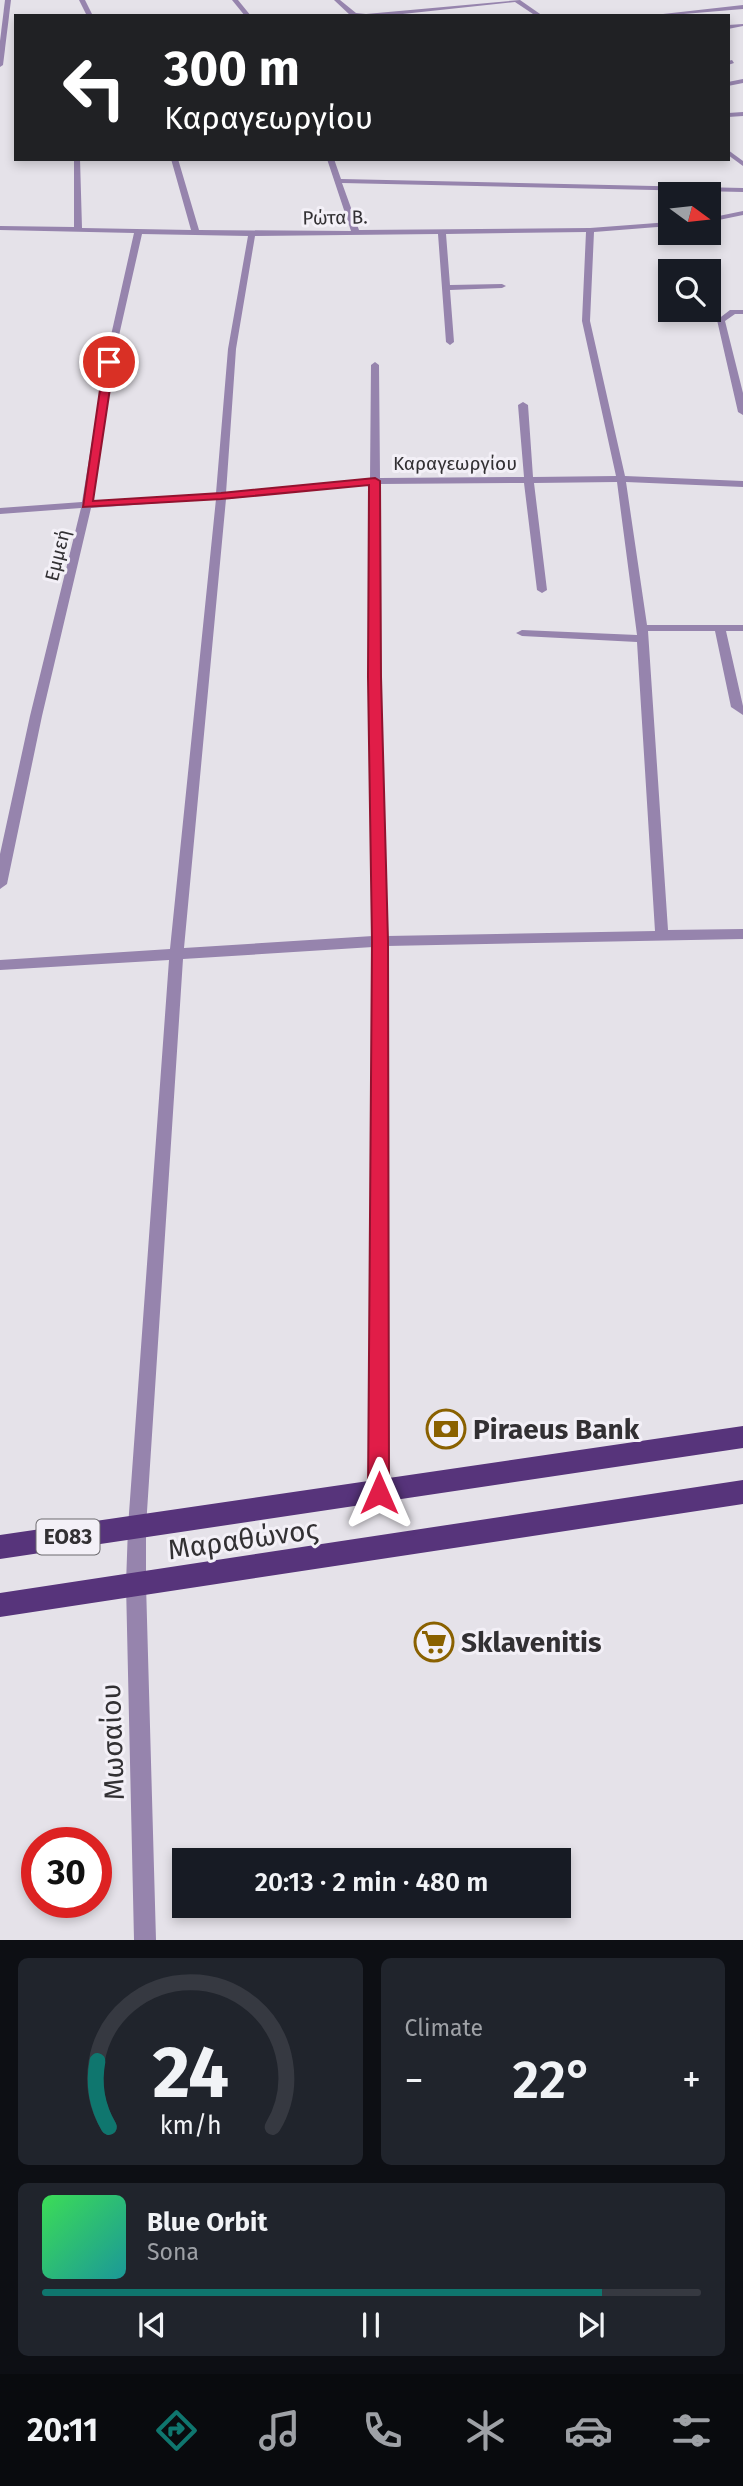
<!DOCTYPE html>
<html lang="en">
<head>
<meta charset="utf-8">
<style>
	:root { --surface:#171b24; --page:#20242c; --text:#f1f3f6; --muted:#9ea1a6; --line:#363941; --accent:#0f766e }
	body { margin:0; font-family:"Fira Sans",sans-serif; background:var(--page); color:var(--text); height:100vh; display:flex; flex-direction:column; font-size:26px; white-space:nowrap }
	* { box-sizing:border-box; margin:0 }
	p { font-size:23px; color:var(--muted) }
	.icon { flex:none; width:38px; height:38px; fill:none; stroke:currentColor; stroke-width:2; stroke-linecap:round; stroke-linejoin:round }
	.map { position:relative; height:1940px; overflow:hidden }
	.side { display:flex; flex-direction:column; gap:18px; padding:18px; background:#0d0f14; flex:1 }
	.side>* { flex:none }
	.banner { position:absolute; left:14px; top:14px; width:716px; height:147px; border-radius:0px; box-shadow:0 4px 10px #0003; background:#202124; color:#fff; overflow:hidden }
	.needle { width:46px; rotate:105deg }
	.fabs { position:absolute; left:658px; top:182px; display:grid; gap:14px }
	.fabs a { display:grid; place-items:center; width:63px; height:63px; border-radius:0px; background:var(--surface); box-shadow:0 4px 10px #0003; font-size:35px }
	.speed { position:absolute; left:21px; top:1827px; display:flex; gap:14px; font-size:35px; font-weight:700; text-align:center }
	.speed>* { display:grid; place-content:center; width:91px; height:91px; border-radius:50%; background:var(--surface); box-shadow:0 4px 10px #0003; line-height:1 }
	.speed .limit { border:10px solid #d22; background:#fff; color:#111 }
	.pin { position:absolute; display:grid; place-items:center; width:60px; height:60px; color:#fff; margin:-30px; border:4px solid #fff; border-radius:50%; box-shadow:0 2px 7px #0007 }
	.me { position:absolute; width:77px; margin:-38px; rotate:0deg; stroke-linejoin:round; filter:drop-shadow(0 0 5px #0008) }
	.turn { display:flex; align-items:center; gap:24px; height:147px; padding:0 35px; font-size:32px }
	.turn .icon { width:91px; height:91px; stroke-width:2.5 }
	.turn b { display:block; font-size:49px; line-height:60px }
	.big { font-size:52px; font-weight:600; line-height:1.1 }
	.side .tile { flex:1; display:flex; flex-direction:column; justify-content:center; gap:10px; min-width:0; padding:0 24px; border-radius:10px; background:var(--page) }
	.side .dial { align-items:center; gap:0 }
	.dial svg { height:182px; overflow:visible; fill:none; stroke:var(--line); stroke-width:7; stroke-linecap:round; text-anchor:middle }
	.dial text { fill:var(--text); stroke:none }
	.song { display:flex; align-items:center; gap:21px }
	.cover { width:84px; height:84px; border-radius:10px; background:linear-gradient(135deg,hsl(130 70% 55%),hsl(180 70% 35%)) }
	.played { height:7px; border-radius:4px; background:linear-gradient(90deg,var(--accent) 85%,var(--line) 85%) }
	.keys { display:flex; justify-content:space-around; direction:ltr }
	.heat { display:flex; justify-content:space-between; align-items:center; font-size:38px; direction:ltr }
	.side .tiles { flex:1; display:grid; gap:18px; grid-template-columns:1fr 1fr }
	.tile:last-child { grid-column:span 2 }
	.trip { position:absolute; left:172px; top:1848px; width:399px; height:70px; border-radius:0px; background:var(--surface); box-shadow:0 4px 10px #0003; font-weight:600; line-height:70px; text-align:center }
	.menu { display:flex; height:112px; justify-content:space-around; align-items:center; background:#090b0e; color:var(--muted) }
	.menu .icon { width:49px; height:49px }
	.menu .current { color:var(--accent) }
	.menu b { font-size:32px; color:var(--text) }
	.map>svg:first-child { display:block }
</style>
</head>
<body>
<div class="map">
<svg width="743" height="1940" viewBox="0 0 743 1940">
	<rect width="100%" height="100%" fill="#e5e2e9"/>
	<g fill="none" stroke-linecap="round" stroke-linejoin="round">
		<g fill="#9684ad" fill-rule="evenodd">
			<polygon points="5,0 11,0 3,65 0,67 0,41"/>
			<polygon points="79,0 85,0 93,16 87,16"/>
			<polygon points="232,0 238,0 251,16 245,16"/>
			<polygon points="334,0 340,0 356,13 366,14 520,0 543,16 536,16 515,2 384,16 351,16"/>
			<polygon points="743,5 743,9 660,16 663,14"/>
			<polygon points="743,24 743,26 728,29 728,25"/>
			<polygon points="732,60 734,63 728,65 728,61"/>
			<polygon points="743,79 743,83 728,86 728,82"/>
			<polygon points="743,112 743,116 728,117 728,113"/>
			<polygon points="728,150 743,161 743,166 728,155"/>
			<path d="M74,159H80L82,228L191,230L171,159H178L199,230L351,231L327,159H334L341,179L743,188V192L342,183L359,230L590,228L670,222V226L594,232L590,321L625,476L743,481V487L626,482L647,625H743V631H726L743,706V715L731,707L715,631H648L668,930L743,929V939L387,946L388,1493L386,1500L379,1502L372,1500L370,1493L373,947L183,959L146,1527V1584L156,1940H134L126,1584L128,1527L169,960L0,970V960L170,949L216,499L91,508L42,716L7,884L0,889V854L30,716L81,508L0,514V508L82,502L105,362L134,233L0,230V226L74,227ZM586,232L582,321L616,476L533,477L528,405L523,402L518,405L524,477L380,478L379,365L375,362L371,365L370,479L226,493L236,349L255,236L438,234L446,342L450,345L454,342L450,290L502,288L506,286L502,284L450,285L446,234ZM142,234L248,236L228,349L216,493L92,502L113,362ZM617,482L637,635L522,630L516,633L522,636L637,642L655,931L387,936L381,677L380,484L524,483L537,590L542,593L547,590L534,483ZM370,484L369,677L373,936L184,948L226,499Z"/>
			<polygon points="743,211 743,215 709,222 709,218"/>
			<polygon points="730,310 743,310 743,314 735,314 725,321 743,393 743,415 738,412 717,320"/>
		</g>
		<g fill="#57347b" fill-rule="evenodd">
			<polygon points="743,1426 743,1448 0,1559 0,1535"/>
			<polygon points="743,1480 743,1504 0,1617 0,1593"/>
		</g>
	</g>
	<polygon fill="#e11d48" stroke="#92132f" stroke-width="2" points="109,359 114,362 93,501 221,493 375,478 380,481 381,677 388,941 389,1493 386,1501 379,1504 371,1501 368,1493 372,941 368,677 369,485 221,499 83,507 104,362"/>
	<defs>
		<symbol id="bank-ring" viewBox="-11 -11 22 22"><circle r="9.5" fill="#f3f0f7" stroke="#8a6100" stroke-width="1.5"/><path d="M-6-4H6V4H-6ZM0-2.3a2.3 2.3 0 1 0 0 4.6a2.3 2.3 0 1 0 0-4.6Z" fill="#8a6100"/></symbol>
		<symbol id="supermarket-ring" viewBox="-11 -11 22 22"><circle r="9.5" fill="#f3f0f7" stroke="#8a6100" stroke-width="1.5"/><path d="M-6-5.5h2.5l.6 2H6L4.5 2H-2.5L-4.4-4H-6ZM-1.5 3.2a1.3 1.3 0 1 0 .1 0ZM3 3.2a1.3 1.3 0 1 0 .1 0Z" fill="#8a6100"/></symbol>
	</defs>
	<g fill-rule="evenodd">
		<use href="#bank-ring" x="424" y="1407" width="44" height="44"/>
		<use href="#supermarket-ring" x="412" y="1620" width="44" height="44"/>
	</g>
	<g text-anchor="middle" stroke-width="6" stroke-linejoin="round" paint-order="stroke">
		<g font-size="19" fill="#323033" stroke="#f3f0f7">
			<text transform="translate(335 217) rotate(-1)" y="7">Ρώτα Β.</text>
			<text x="455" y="470">Καραγεωργίου</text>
			<text transform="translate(57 555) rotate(-76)" y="7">Εμμεή</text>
		</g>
		<rect fill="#f3f0f7" stroke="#6c6a6e" stroke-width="2" x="36.5" y="1519.5" width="63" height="35" rx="5"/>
		<g font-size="21" font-weight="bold" fill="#323033">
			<text x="68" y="1544">ΕΟ83</text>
		</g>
		<g font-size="28" font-weight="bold" fill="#323033" stroke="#f3f0f7" text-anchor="start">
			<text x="473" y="1439">Piraeus Bank</text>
			<text x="461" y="1652">Sklavenitis</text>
		</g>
		<g font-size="28" fill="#323033" stroke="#f3f0f7">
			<text transform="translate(243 1539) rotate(-8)" y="10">Μαραθώνος</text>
			<text transform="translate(112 1742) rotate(-92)" y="10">Μωσαίου</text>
		</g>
	</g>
</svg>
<div class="fabs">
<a><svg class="needle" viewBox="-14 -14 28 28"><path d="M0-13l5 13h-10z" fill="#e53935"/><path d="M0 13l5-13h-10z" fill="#9ea1a6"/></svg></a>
<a><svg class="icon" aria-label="search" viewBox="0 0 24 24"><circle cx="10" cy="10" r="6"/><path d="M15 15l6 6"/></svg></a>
</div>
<div class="speed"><div class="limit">30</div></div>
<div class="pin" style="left:109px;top:362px;background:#d93025"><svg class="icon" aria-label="arrive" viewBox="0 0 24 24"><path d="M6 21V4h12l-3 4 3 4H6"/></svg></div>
<svg class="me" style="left:379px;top:1493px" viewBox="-20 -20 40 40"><path d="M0-17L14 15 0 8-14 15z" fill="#e11d48" stroke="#fff" stroke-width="4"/></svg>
<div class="trip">20:13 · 2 min · 480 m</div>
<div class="banner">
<div class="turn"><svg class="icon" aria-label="left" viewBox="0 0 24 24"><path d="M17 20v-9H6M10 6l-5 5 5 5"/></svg><div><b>300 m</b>Καραγεωργίου</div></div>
</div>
</div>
<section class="side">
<div class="tiles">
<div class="tile dial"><svg viewBox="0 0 100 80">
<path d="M14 69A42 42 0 1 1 86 69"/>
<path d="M14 69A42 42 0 0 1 9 40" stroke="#0f766e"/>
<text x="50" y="56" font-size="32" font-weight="700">24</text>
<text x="50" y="72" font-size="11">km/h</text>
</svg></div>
<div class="tile"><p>Climate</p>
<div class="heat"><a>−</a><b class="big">22°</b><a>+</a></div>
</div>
<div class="tile">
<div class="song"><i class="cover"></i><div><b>Blue Orbit</b><p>Sona</p></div></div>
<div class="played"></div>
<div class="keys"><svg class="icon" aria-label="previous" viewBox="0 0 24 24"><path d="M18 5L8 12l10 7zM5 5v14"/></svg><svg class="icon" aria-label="pause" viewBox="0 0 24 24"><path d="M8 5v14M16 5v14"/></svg><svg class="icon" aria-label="next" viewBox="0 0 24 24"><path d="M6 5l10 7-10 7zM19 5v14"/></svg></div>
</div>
</div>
</section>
<nav class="menu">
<b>20:11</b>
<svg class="icon current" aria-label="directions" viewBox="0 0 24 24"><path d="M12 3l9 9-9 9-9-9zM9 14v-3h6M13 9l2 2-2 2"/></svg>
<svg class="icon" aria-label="music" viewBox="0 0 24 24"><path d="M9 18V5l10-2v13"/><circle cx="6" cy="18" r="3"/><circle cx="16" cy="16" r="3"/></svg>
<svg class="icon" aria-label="phone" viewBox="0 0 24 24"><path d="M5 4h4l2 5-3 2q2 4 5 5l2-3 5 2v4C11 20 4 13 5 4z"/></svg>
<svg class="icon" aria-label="climate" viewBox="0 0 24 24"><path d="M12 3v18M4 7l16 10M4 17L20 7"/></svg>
<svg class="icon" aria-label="car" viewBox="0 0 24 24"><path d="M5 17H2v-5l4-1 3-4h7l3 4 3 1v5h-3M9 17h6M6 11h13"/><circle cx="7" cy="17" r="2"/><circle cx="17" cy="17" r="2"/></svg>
<svg class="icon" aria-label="filters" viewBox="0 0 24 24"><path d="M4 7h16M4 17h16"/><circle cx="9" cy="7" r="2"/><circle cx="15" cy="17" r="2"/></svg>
</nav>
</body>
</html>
